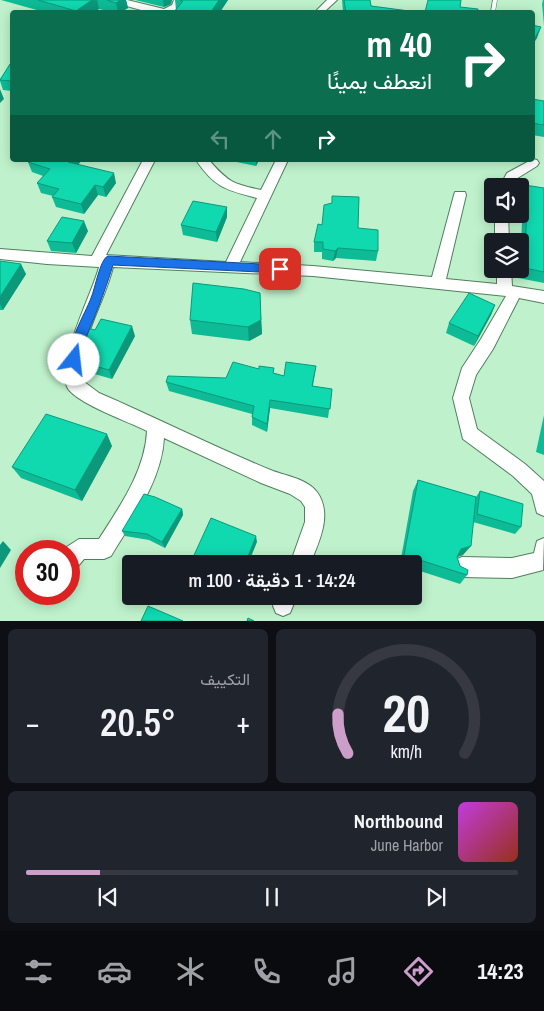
<!DOCTYPE html>
<html lang="ar">
<head>
<meta charset="utf-8">
<style>
	:root { --surface:#171b24; --page:#20242c; --text:#f1f3f6; --muted:#9ea1a6; --line:#363941; --accent:#cd9eca }
	body { margin:0; font-family:"Archivo Narrow",Vazirmatn,sans-serif; background:var(--page); color:var(--text); direction:rtl; height:100vh; display:flex; flex-direction:column; font-size:19px; white-space:nowrap }
	* { box-sizing:border-box; margin:0 }
	p { font-size:16px; color:var(--muted) }
	.icon { flex:none; width:28px; height:28px; fill:none; stroke:currentColor; stroke-width:2; stroke-linecap:round; stroke-linejoin:round }
	.map { position:relative; height:621px; overflow:hidden; direction:ltr }
	.details { display:flex; flex-direction:column; gap:8px; padding:8px; background:#0d0f14; flex:1 }
	.details>* { flex:none }
	.top-card { position:absolute; left:10px; top:10px; width:525px; height:152px; border-radius:5px; box-shadow:0 2px 12px #0003; direction:rtl; background:#0b6e4f; color:#fff; overflow:hidden }
	.fabs { position:absolute; left:484px; top:178px; display:grid; gap:10px }
	.fabs a { display:grid; place-items:center; width:45px; height:45px; border-radius:5px; background:var(--surface); box-shadow:0 2px 12px #0003; font-size:25px }
	.speed { position:absolute; left:15px; top:540px; display:flex; gap:10px; font-size:25px; font-weight:700; text-align:center }
	.speed>* { display:grid; place-content:center; width:65px; height:65px; border-radius:50%; background:var(--surface); box-shadow:0 2px 12px #0003; line-height:1 }
	.speed .limit { border:8px solid #d22; background:#fff; color:#111 }
	.pin { position:absolute; display:grid; place-items:center; width:42px; height:42px; color:#fff; margin:-21px; border-radius:10px; box-shadow:0 2px 8px #0006 }
	.me { position:absolute; width:55px; margin:-28px; rotate:16deg; stroke-linejoin:round; filter:drop-shadow(0 0 4px #0008) }
	.turn { display:flex; align-items:center; gap:18px; height:105px; padding:0 20px; font-size:22px }
	.turn .icon { width:65px; height:65px; stroke-width:2.5 }
	.turn b { display:block; font-size:35px; line-height:42px }
	.lanes { display:flex; align-items:center; height:48px; padding:0 20px; background:#0003; justify-content:center; gap:25px; direction:ltr }
	.lanes .off { opacity:.35 }
	.big { font-size:38px; font-weight:600; line-height:1.1 }
	.details .tile { flex:1; display:flex; flex-direction:column; justify-content:center; gap:8px; min-width:0; padding:0 18px; border-radius:8px; background:var(--page) }
	.details .dial { align-items:center; gap:0 }
	.dial svg { height:130px; overflow:visible; fill:none; stroke:var(--line); stroke-width:7; stroke-linecap:round; text-anchor:middle }
	.dial text { fill:var(--text); stroke:none }
	.song { display:flex; align-items:center; gap:15px }
	.cover { width:60px; height:60px; border-radius:8px; background:linear-gradient(135deg,hsl(290 70% 55%),hsl(10 70% 35%)) }
	.played { height:5px; border-radius:2px; background:linear-gradient(90deg,var(--accent) 15%,var(--line) 15%) }
	.keys { display:flex; justify-content:space-around; direction:ltr }
	.heat { display:flex; justify-content:space-between; align-items:center; font-size:28px; direction:ltr }
	.details .tiles { flex:1; display:grid; gap:8px; grid-template-columns:1fr 1fr }
	.tile:last-child { grid-column:span 2 }
	.trip { position:absolute; left:122px; top:555px; width:300px; height:50px; border-radius:5px; background:var(--surface); box-shadow:0 2px 12px #0003; font-weight:600; line-height:50px; text-align:center; direction:rtl }
	.tabs { display:flex; height:80px; justify-content:space-around; align-items:center; background:#090b0e; color:var(--muted) }
	.tabs .icon { width:35px; height:35px }
	.tabs .selected { color:var(--accent) }
	.tabs b { font-size:22px; color:var(--text) }
	.map>svg:first-child { display:block }
</style>
</head>
<body>
<div class="map">
<svg width="544" height="621" viewBox="0 0 544 621">
	<rect width="100%" height="100%" fill="#bff2cc"/>
	<g fill="none" stroke-linecap="round" stroke-linejoin="round">
		<defs>
			<polygon id="service" points="493,0 497,0 495,12 491,12"/>
			<g id="minor">
				<path d="M111,0H127L164,9L172,5L174,0H184C173,25 133,7 113,2Z"/>
				<polygon points="327,0 337,0 324,12 315,12"/>
				<polygon points="533,159 537,160 539,163 537,166 516,179 512,186 500,186 507,173"/>
				<path d="M143,160H155L106,255L226,262L257,198C226,190 215,188 196,160H209C228,182 233,184 261,190L276,160H288L240,262L313,266L432,277L454,195L455,192H465L466,195L446,279L497,284V269H511L512,286L544,291V303L519,298L493,349L476,375L469,398L477,429L525,464L544,481V516L537,513L532,494L513,476L463,439L453,398L462,368L481,339L506,296L313,276L113,267C104,305 77,341 83,381L99,393C157,418 214,447 273,471C287,476 307,479 317,492C333,514 319,542 310,564H290L305,522V507L301,501L290,494L261,483L164,438C162,480 132,521 111,556L104,559H84L79,565L72,568L69,567V551L62,550L79,539H99C120,506 145,471 147,431C127,421 83,406 69,390C52,370 93,292 99,267L47,264L0,259V249L92,256Z"/>
				<polygon points="495,214 508,214 509,241 495,241"/>
				<polygon points="544,538 543,570 512,578 462,577 455,574 452,567 455,560 462,557 512,558 534,553 537,541"/>
				<polygon points="277,596 297,596 290,613 283,616 276,613 273,606"/>
			</g>
		</defs>
		<use href="#service" stroke="#507f5d" stroke-width="1"/>
		<use href="#minor" stroke="#507f5d" stroke-width="2"/>
		<use href="#service" fill="#fff" fill-rule="evenodd"/>
		<use href="#minor" fill="#fff" fill-rule="evenodd"/>
	</g>
	<g fill="#0ebb97">
		<polygon points="1,0 126,0 128,8 121,12 112,12 99,9 94,12 44,12"/>
		<polygon points="135,0 172,0 171,4 164,7"/>
		<polygon points="175,0 228,0 220,12 174,12 176,10"/>
		<polygon points="342,0 370,0 371,6 417,12 343,12"/>
		<polygon points="543,0 544,0 544,25 542,4"/>
		<polygon points="12,64 12,91 3,90 0,81 0,79"/>
		<polygon points="532,99 544,101 544,137 532,135"/>
		<polygon points="30,160 82,160 78,165 116,183 106,197 98,195 84,214 56,207 52,197 53,196 41,193 37,183 43,176 32,172 28,162"/>
		<polygon points="227,160 259,160 256,166"/>
		<polygon points="518,184 544,188 544,283 513,277 512,269 520,269 520,249 521,250 522,219 514,218 514,214 520,214 520,186 517,186"/>
		<polygon points="227,217 217,242 183,235 181,225"/>
		<polygon points="358,228 378,251 376,261 336,258 333,261 322,259 322,252 314,252 314,242"/>
		<polygon points="88,231 76,253 51,251 47,241"/>
		<polygon points="0,261 26,274 3,310 0,310"/>
		<polygon points="260,293 262,334 249,341 192,334 190,320"/>
		<polygon points="495,305 491,315 474,346 446,333 449,323"/>
		<polygon points="95,330 135,336 112,379 84,371 80,362"/>
		<polygon points="316,366 313,386 332,389 328,418 270,408 267,432 252,425 252,414 169,391 166,382 226,378 274,373 284,376"/>
		<polygon points="544,415 544,455 536,452"/>
		<polygon points="112,446 82,501 21,478 12,467"/>
		<polygon points="418,480 476,497 480,491 521,527 515,534 473,522 463,555 457,557 460,566 467,575 460,584 414,569 414,564 400,564 413,491"/>
		<polygon points="182,509 183,515 165,548 149,540 125,536 122,531"/>
	</g>
	<g fill="#0b987b">
		<polygon points="92,0 97,0 99,9 94,12 76,12 76,11"/>
		<polygon points="120,0 126,0 128,8 121,12 118,12 116,3"/>
		<polygon points="163,0 172,0 171,4 164,7"/>
		<polygon points="219,0 228,0 220,12 211,12"/>
		<polygon points="541,27 537,38 532,46 532,43"/>
		<polygon points="0,89 4,99 0,103"/>
		<polygon points="70,160 82,160 71,172 68,162"/>
		<polygon points="256,160 259,160 256,166"/>
		<polygon points="114,173 116,183 106,197 103,187"/>
		<polygon points="95,185 98,195 84,214 81,204"/>
		<polygon points="227,207 227,217 217,242 216,232"/>
		<polygon points="84,221 88,231 76,253 72,243"/>
		<polygon points="338,248 336,258 333,261 335,251"/>
		<polygon points="21,264 26,274 3,310 0,304 0,297"/>
		<polygon points="495,305 491,315 474,346 478,336"/>
		<polygon points="261,320 262,334 249,341 248,327"/>
		<polygon points="132,326 135,336 112,379 109,370"/>
		<polygon points="270,400 270,408 267,432 267,424"/>
		<polygon points="107,434 112,446 82,501 75,490"/>
		<polygon points="182,509 183,515 165,548 162,542"/>
		<polygon points="256,536 257,542 248,564 245,564"/>
		<polygon points="3,541 11,550 0,568 0,545"/>
		<polygon points="471,546 463,555 454,558 461,549"/>
	</g>
	<g fill="#10d9b0" stroke="#0b987b">
		<polygon points="38,0 92,0 76,11"/>
		<polygon points="107,0 120,0 116,3"/>
		<polygon points="180,0 219,0 211,12 174,12 183,1"/>
		<polygon points="344,0 370,0 371,6 417,12 346,12"/>
		<polygon points="428,0 461,0 460,7 478,9 478,12 425,12"/>
		<polygon points="532,25 541,27 532,43"/>
		<polygon points="10,64 12,64 12,81 0,80"/>
		<polygon points="532,99 544,101 544,125 532,123"/>
		<polygon points="30,160 70,160 68,162 114,173 103,187 95,185 81,204 52,197 59,189 37,183 50,169 28,162"/>
		<polygon points="518,184 544,188 544,272 520,267 520,249 525,250 527,209 520,208 520,186 518,186"/>
		<polygon points="332,196 359,197 358,228 378,230 378,251 338,248 335,251 323,249 323,242 314,242 318,224 322,225 324,205 332,203"/>
		<polygon points="193,201 227,207 216,232 181,225"/>
		<polygon points="62,217 84,221 72,243 47,241"/>
		<polygon points="0,261 21,264 0,297"/>
		<polygon points="193,283 244,289 260,293 261,320 248,327 190,320"/>
		<polygon points="469,293 495,305 478,336 449,323"/>
		<polygon points="101,319 132,326 109,370 80,362 85,331 87,328 95,330"/>
		<polygon points="233,362 259,369 259,366 274,368 273,373 284,376 286,362 316,366 312,386 332,389 330,409 270,400 267,424 252,417 254,406 166,382 168,376 226,378"/>
		<polygon points="46,414 107,434 75,490 12,467"/>
		<polygon points="418,480 476,497 471,546 461,549 457,557 460,566 468,570 467,575 404,555"/>
		<polygon points="480,491 523,504 521,527 477,514"/>
		<polygon points="144,494 155,497 182,509 162,542 147,534 122,531"/>
		<polygon points="211,518 256,536 245,564 190,564"/>
		<polygon points="148,606 183,621 141,621"/>
		<polygon points="248,618 254,621 247,621"/>
	</g>
	<path fill="#1a73e8" stroke="#114b97" d="M108,256L280,265L286,269L280,273L113,265C105,292 94,318 83,345C81,351 81,358 78,364H69C63,351 86,312 91,298C95,289 100,259 108,256Z"/>
</svg>
<div class="fabs">
<a><svg class="icon" aria-label="sound" viewBox="0 0 24 24"><path d="M4 9h4l5-4v14l-5-4H4zM17 9q2 3 0 6"/></svg></a>
<a><svg class="icon" aria-label="layers" viewBox="0 0 24 24"><path d="M12 4l9 5-9 5-9-5zM3 14l9 5 9-5"/></svg></a>
</div>
<div class="speed"><div class="limit">30</div></div>
<div class="pin" style="left:280px;top:269px;background:#d93025"><svg class="icon" aria-label="arrive" viewBox="0 0 24 24"><path d="M6 21V4h12l-3 4 3 4H6"/></svg></div>
<svg class="me" style="left:74px;top:360px" viewBox="-20 -20 40 40"><circle r="19" fill="#fff"/><path d="M0-13L10 11 0 6-10 11z" fill="#1a73e8"/></svg>
<div class="trip">14:24 · 1 دقيقة · 100 m</div>
<div class="top-card">
<div class="turn"><svg class="icon" aria-label="right" viewBox="0 0 24 24"><path d="M7 20v-9h11M14 6l5 5-5 5"/></svg><div><b>40 m</b>انعطف يمينًا</div></div>
<div class="lanes"><svg class="icon off" aria-label="left" viewBox="0 0 24 24"><path d="M17 20v-9H6M10 6l-5 5 5 5"/></svg><svg class="icon off" aria-label="ahead" viewBox="0 0 24 24"><path d="M12 20V5M6 11l6-6 6 6"/></svg><svg class="icon" aria-label="right" viewBox="0 0 24 24"><path d="M7 20v-9h11M14 6l5 5-5 5"/></svg></div>
</div>
</div>
<section class="details">
<div class="tiles">
<div class="tile dial"><svg viewBox="0 0 100 80">
<path d="M14 69A42 42 0 1 1 86 69"/>
<path d="M14 69A42 42 0 0 1 8 45" stroke="#cd9eca"/>
<text x="50" y="56" font-size="32" font-weight="700">20</text>
<text x="50" y="72" font-size="11">km/h</text>
</svg></div>
<div class="tile"><p>التكييف</p>
<div class="heat"><a>−</a><b class="big">20.5°</b><a>+</a></div>
</div>
<div class="tile">
<div class="song"><i class="cover"></i><div><b>Northbound</b><p>June Harbor</p></div></div>
<div class="played"></div>
<div class="keys"><svg class="icon" aria-label="previous" viewBox="0 0 24 24"><path d="M18 5L8 12l10 7zM5 5v14"/></svg><svg class="icon" aria-label="pause" viewBox="0 0 24 24"><path d="M8 5v14M16 5v14"/></svg><svg class="icon" aria-label="next" viewBox="0 0 24 24"><path d="M6 5l10 7-10 7zM19 5v14"/></svg></div>
</div>
</div>
</section>
<nav class="tabs">
<b>14:23</b>
<svg class="icon selected" aria-label="directions" viewBox="0 0 24 24"><path d="M12 3l9 9-9 9-9-9zM9 14v-3h6M13 9l2 2-2 2"/></svg>
<svg class="icon" aria-label="music" viewBox="0 0 24 24"><path d="M9 18V5l10-2v13"/><circle cx="6" cy="18" r="3"/><circle cx="16" cy="16" r="3"/></svg>
<svg class="icon" aria-label="phone" viewBox="0 0 24 24"><path d="M5 4h4l2 5-3 2q2 4 5 5l2-3 5 2v4C11 20 4 13 5 4z"/></svg>
<svg class="icon" aria-label="climate" viewBox="0 0 24 24"><path d="M12 3v18M4 7l16 10M4 17L20 7"/></svg>
<svg class="icon" aria-label="car" viewBox="0 0 24 24"><path d="M5 17H2v-5l4-1 3-4h7l3 4 3 1v5h-3M9 17h6M6 11h13"/><circle cx="7" cy="17" r="2"/><circle cx="17" cy="17" r="2"/></svg>
<svg class="icon" aria-label="filters" viewBox="0 0 24 24"><path d="M4 7h16M4 17h16"/><circle cx="9" cy="7" r="2"/><circle cx="15" cy="17" r="2"/></svg>
</nav>
</body>
</html>
